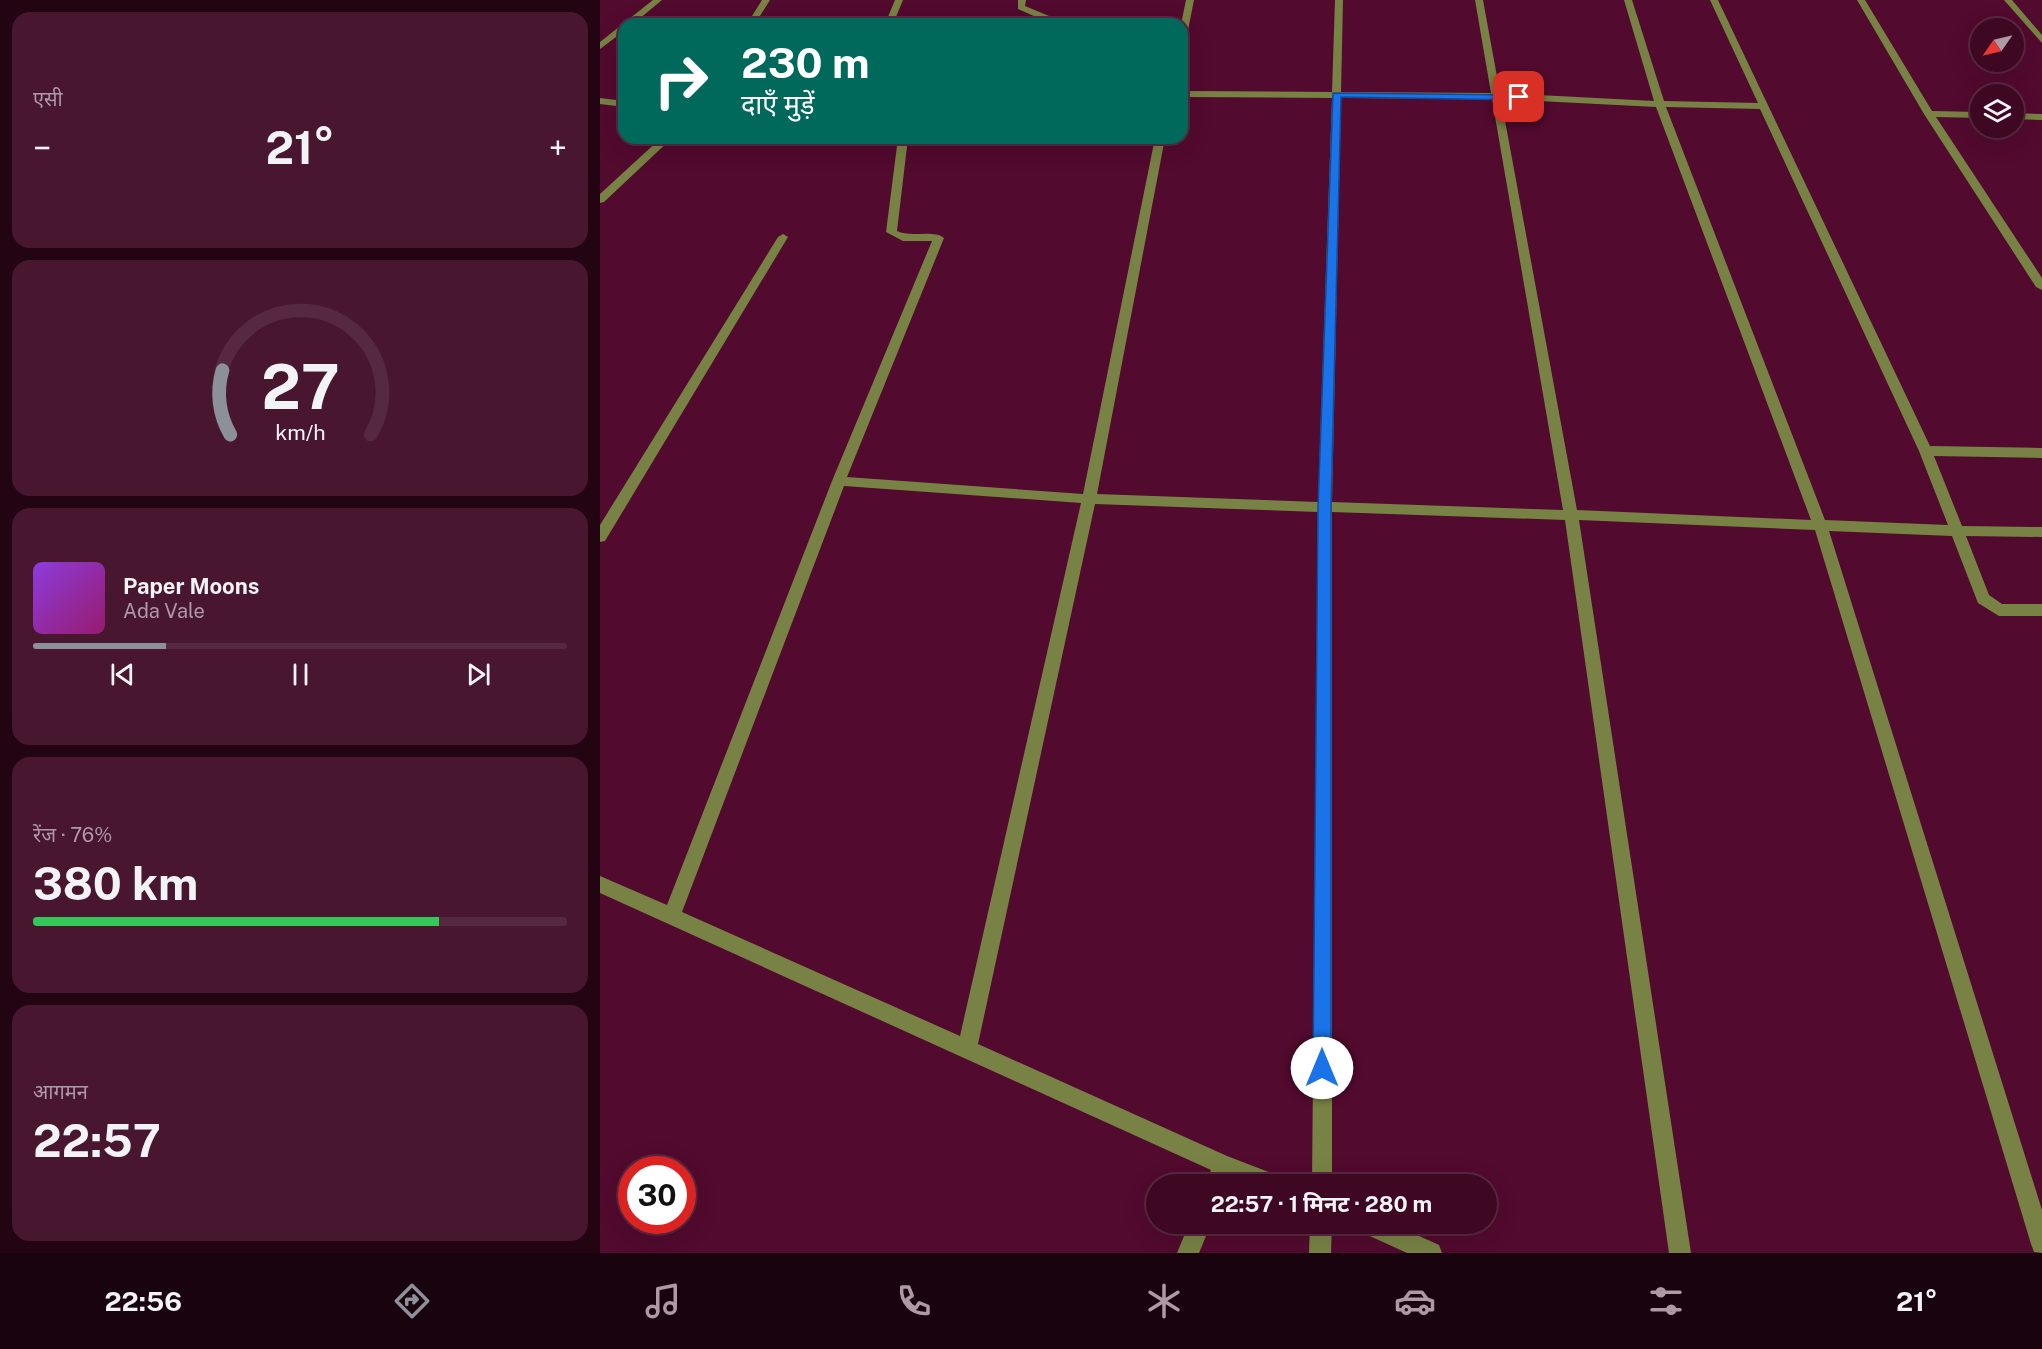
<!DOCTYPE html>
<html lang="hi">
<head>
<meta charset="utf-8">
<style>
	:root { --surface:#3e0822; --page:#49162f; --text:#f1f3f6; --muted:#ad9aa5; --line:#572940; --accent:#8c9099 }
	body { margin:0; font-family:"Public Sans","Noto Sans Devanagari",sans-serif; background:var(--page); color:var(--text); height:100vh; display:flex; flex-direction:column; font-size:22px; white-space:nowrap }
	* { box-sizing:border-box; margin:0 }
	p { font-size:20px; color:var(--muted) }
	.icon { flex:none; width:33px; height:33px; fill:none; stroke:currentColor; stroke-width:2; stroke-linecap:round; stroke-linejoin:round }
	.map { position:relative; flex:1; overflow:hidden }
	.panel { display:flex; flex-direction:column; gap:12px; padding:12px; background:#220413; width:600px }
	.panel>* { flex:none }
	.top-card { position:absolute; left:18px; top:18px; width:570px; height:126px; border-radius:18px; box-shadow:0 6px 24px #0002,0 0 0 2px var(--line); background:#00695c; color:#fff; overflow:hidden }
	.needle { width:39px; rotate:236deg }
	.tools { position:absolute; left:1370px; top:18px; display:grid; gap:12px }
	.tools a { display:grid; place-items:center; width:54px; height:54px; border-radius:50%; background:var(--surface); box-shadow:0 6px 24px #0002,0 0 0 2px var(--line); font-size:30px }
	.speed { position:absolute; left:18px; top:1156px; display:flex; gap:12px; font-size:30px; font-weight:700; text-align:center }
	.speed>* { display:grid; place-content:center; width:78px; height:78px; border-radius:50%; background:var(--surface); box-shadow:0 6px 24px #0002,0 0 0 2px var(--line); line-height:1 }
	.speed .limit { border:9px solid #d22; background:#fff; color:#111 }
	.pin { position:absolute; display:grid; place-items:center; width:51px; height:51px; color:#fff; margin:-26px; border-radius:12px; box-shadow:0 3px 9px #0006 }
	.me { position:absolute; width:66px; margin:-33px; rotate:0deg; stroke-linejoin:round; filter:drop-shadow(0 0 4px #0008) }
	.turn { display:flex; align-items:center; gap:21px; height:126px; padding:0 24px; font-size:27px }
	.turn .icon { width:78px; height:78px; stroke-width:2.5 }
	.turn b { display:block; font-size:42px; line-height:51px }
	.big { font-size:45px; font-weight:700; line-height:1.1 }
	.panel .card { flex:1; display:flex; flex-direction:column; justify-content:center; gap:9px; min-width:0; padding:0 21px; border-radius:18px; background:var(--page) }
	.panel .dial { align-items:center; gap:0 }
	.dial svg { height:156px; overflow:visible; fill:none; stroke:var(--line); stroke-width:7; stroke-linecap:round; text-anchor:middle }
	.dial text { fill:var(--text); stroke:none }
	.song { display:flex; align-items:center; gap:18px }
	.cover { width:72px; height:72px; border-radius:9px; background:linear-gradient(135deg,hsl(270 70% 55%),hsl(320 70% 35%)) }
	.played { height:6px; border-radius:3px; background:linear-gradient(90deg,var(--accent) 25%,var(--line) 25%) }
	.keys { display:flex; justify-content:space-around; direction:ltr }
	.heat { display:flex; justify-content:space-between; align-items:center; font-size:33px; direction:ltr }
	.charge { height:9px; border-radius:4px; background:linear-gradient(90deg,#34c759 76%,var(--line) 0) }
	.trip { position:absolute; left:546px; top:1174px; width:351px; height:60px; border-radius:30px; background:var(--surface); box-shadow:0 6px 24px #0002,0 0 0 2px var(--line); font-weight:700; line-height:60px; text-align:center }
	.menu { display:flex; height:96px; justify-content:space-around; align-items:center; background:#19030e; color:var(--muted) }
	.menu .icon { width:42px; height:42px }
	.menu .selected { color:var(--accent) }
	.menu b { font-size:27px; color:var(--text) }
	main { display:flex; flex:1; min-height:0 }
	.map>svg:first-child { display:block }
</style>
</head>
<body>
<main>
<section class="panel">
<div class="card"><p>एसी</p>
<div class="heat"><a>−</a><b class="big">21°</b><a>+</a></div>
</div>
<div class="card dial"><svg viewBox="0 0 100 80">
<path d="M14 69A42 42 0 1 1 86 69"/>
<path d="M14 69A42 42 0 0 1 10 36" stroke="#8c9099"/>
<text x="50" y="56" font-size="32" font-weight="700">27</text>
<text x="50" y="72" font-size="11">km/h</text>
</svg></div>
<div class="card">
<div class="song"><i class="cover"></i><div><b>Paper Moons</b><p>Ada Vale</p></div></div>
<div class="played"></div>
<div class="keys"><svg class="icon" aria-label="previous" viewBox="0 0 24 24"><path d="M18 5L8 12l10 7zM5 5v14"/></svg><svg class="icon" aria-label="pause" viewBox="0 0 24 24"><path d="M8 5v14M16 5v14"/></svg><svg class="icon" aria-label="next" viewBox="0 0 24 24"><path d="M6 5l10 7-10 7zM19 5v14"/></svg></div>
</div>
<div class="card"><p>रेंज · 76%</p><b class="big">380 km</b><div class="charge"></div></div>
<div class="card"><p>आगमन</p><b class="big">22:57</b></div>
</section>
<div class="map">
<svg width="1442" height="1253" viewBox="0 0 1442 1253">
	<rect width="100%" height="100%" fill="#520a2e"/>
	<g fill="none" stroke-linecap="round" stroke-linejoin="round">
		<g fill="#788244" fill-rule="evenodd">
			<polygon points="53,0 62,0 33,24 24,24 24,31 0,49 0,42"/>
			<polygon points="162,0 170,0 155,24 147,24"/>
			<polygon points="295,0 303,0 293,24 285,24"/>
			<polygon points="418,0 426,0 425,6 449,16 453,24 445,24 443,20 418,9"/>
			<polygon points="586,0 594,0 586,40 582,43 581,24"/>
			<path d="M735,0H743L741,92L891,93L875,0H883L900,93L1054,101L1024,0H1032L1064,101L1158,103L1110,0H1118L1330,446L1442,448V458L1334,456L1362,526L1442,527V537L1366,536L1389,595L1402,604H1442V616H1399L1378,603L1352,536L1229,531L1442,1210V1253L1434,1252L1431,1244L1215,530L979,520L1091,1253H1069L965,520L732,512V1185H712L718,512L495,504L378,1044L627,1156L684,1178L687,1185H649L629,1177L626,1185H605L611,1170L0,893V876L67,905L232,481L332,241H303L286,232L298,138H308L297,231C311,238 333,229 344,238L247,477L483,494L555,138H565L497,494L718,502L732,98L582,97V91L732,92ZM741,98L892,99L963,510L732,502ZM901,99L1056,107L1211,520L977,510ZM1066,107L1160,109L1319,451L1348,525L1225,520ZM244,486L481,503L360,1036L82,912Z"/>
			<polygon points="1257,0 1265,0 1332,111 1380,112 1380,118 1336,117 1442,278 1442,290 1436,287 1324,114"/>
			<polygon points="1404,0 1412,0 1442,35 1442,43"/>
			<polygon points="0,98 24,101 24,107 0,104"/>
			<polygon points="1413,113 1442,114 1442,120 1413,119"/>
			<polygon points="61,138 72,138 4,202 0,203 0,194"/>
			<polygon points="183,234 188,237 5,541 0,542 0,525 178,237"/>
			<polygon points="589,1224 611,1224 599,1253 577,1253"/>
			<polygon points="710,1224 732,1224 731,1253 709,1253"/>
			<polygon points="758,1224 793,1224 839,1245 842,1253 807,1253 761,1232"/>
		</g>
	</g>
	<polygon fill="#1a73e8" stroke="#114b97" stroke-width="1.5" points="733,93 919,95 923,97 919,100 741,97 731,508 731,1068 729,1075 722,1077 716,1075 713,1068 718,508"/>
</svg>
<div class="tools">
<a><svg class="needle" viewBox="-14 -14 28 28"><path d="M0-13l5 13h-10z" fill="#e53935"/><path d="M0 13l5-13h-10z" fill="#ad9aa5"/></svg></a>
<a><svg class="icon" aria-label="layers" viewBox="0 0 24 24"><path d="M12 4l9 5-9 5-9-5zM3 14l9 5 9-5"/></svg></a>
</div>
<div class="speed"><div class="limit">30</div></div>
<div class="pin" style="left:919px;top:97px;background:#d93025"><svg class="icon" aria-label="arrive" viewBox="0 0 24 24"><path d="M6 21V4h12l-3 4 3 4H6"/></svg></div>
<svg class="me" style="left:722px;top:1068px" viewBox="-20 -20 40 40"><circle r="19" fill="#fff"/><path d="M0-13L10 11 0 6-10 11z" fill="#1a73e8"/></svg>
<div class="trip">22:57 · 1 मिनट · 280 m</div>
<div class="top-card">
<div class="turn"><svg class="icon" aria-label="right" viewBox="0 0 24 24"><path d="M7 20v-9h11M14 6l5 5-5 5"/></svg><div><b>230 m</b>दाएँ मुड़ें</div></div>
</div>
</div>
</main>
<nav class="menu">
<b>22:56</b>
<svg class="icon selected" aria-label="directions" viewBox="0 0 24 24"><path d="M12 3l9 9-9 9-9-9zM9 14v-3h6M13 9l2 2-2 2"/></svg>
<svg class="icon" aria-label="music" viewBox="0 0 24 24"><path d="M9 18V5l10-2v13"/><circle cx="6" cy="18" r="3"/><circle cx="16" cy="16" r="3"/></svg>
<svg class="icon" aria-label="phone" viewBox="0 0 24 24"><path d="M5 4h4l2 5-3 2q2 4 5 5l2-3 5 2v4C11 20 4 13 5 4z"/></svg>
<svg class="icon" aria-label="climate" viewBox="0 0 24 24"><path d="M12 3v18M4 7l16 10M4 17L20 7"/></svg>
<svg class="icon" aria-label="car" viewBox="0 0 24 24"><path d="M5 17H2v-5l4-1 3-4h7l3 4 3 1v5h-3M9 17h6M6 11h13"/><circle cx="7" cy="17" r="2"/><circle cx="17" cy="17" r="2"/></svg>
<svg class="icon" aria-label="filters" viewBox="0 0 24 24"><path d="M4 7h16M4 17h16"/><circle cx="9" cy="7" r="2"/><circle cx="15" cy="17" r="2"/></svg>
<b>21°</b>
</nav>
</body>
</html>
